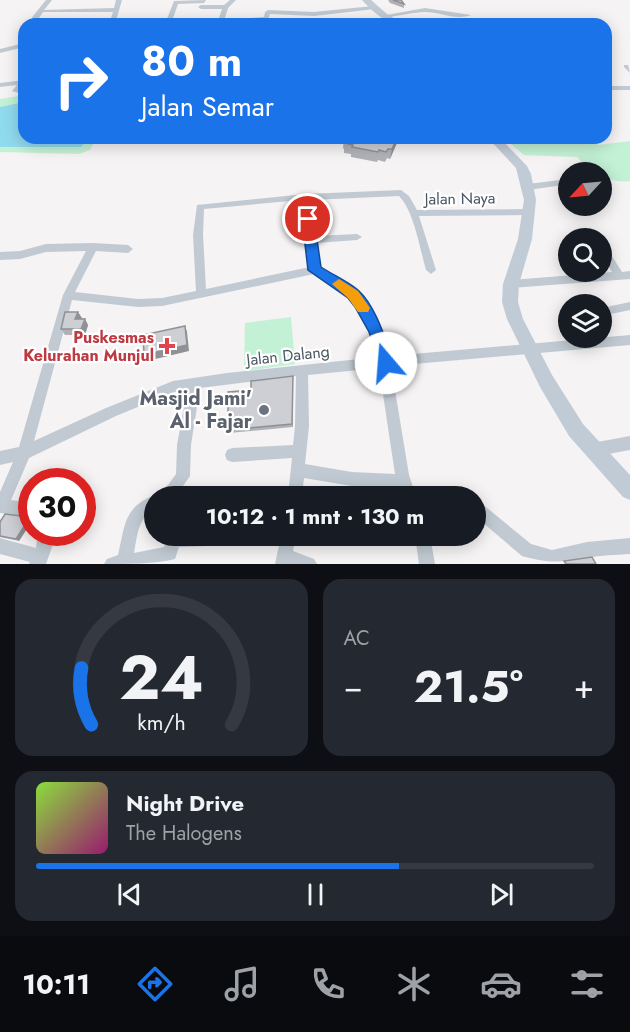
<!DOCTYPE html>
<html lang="id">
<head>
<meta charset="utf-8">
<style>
	:root { --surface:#171b24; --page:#242831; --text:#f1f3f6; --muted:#9ea1a6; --line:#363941; --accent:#1a73e8 }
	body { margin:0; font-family:Jost,sans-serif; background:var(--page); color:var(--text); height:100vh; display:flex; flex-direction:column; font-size:22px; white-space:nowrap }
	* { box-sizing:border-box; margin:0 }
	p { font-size:20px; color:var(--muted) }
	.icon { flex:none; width:33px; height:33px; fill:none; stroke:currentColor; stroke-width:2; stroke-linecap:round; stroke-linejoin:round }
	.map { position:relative; height:564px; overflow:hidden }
	.sheet { display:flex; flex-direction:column; gap:15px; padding:15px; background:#0d0f14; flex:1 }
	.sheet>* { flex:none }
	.top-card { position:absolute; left:18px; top:18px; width:594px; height:126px; border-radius:18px; box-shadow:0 3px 15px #0003; background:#1a73e8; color:#fff; overflow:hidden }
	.needle { width:39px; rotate:244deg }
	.tools { position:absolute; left:558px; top:162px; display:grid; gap:12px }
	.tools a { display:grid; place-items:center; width:54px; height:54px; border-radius:50%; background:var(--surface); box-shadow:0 3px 15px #0003; font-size:30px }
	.speed { position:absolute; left:18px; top:468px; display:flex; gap:12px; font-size:30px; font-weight:700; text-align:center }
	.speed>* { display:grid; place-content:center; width:78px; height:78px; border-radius:50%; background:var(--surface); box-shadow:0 3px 15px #0003; line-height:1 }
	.speed .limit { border:9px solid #d22; background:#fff; color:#111 }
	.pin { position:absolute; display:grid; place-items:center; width:51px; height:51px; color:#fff; margin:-26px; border:3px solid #fff; border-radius:50%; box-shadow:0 2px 6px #0007 }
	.me { position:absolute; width:66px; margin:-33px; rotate:342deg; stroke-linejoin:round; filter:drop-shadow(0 0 4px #0008) }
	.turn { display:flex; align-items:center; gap:21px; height:126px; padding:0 24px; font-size:27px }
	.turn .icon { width:78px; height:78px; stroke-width:2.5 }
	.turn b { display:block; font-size:42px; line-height:51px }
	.big { font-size:45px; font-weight:700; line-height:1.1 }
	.sheet .card { flex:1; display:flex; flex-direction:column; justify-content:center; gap:9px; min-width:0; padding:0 21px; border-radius:18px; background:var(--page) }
	.sheet .dial { align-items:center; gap:0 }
	.dial svg { height:156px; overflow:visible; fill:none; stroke:var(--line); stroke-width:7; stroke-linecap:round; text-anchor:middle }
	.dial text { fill:var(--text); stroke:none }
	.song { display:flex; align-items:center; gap:18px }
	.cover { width:72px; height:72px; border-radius:9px; background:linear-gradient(135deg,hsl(90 70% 55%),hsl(320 70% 35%)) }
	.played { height:6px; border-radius:3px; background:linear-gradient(90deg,var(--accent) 65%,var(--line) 65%) }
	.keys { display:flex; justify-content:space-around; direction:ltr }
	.heat { display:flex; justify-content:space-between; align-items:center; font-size:33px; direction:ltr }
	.sheet .tiles { flex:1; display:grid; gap:15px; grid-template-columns:1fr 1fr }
	.card:last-child { grid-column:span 2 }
	.trip { position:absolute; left:144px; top:486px; width:342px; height:60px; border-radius:30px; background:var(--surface); box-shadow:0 3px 15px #0003; font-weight:700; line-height:60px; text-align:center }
	.dock { display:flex; height:96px; justify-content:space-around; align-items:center; background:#090b0e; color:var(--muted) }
	.dock .icon { width:42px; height:42px }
	.dock .current { color:var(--accent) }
	.dock b { font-size:27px; color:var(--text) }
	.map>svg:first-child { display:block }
</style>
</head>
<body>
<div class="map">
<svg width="630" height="564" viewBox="0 0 630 564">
	<rect width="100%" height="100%" fill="#f5f3f3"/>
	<g fill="#c3f1d5">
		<polygon points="24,95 24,138 96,138 90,150 79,154 0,152 0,99"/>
		<path d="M504,138H591L598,145L630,141V181C610,184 590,171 577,157L524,155Z"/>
		<polygon points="291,317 295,364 244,371 245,323"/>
	</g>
	<polygon fill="#90daee" points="24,102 24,138 88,138 81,147 0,147 0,107"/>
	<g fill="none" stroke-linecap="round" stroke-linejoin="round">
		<g fill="#c1cad2" fill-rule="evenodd">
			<polygon points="46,0 52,0 44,10 114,8 116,0 122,0 115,24 109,24 113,12 43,12 35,24 29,24 33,16"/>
			<polygon points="206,0 204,3 178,4 171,24 165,24 174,1"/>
			<polygon points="230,0 236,0 228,8 223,24 217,24 222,9 201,9 198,7 201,5 224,5"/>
			<polygon points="373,6 375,7 375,9 314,16 270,14 268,20 255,21 254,24 248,24 251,18 264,17 265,12 268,10 314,12"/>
			<path d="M425,8L471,15C455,21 439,11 423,12C410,13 397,16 384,18L381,16Z"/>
			<polygon points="80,18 85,19 84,24 78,24"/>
			<polygon points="24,43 24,47 0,53 0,49"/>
			<polygon points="624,65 628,65 630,73 624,67"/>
			<polygon points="24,80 24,85 19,93 12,91 17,85 0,87 0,83"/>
			<rect x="606" y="86" width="24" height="4"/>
			<polygon points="560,180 564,183 563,185 528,190 524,187 528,184"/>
			<path d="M401,190L409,196L417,210L530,209L535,212L530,215L419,216L436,270L431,274L426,270C420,249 414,211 399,196L310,200L315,236L357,234L362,237L357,240L316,243L320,268C331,276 347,282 357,292C371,305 386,337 390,356L630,335V345L391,366L409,475L416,496H395L390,488L352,486L304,478L302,496H288L292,458L232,462L227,460L225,455L227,450L232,448L293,445L295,426L296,376L200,388L191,445L190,476L176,496H154V510C137,520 138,534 134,553L164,547L167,536H271L269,541L264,544L179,547L175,559C154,564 127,564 104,564L107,559L118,555C125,526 123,508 154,495L157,496L159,491L168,485L176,474L177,445L187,390L174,392L116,416L29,458L11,500L32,503V517L0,513V492L13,462L0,465V451L19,447L63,295L86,251L46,252L20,259L0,260V252L20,251L46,244L93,243L128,245L133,249L128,253L96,251L75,292L138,299L162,298L196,291L193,235L197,205L305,194ZM301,200L310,267L206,289L203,235L204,209ZM314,274C325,282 340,289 349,298C363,312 375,338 378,357L227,373L173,381L106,408L34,441L72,300L138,307L162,306ZM379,368L395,474L352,472L305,464L309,426L308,375Z"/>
			<polygon points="594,233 597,234 601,238 591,238 589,236"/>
			<polygon points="602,244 605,245 622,272 630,271 630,279 511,288 507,287 506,284 507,281 511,280 612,272 602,256"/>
			<polygon points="630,302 630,310 611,314 610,320 606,322 602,320 602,308"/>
			<polygon points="630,436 630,450 592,457 587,455 585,450 587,445 592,443"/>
			<path d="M476,501L481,503L531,544L552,550L587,542L630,538V554C616,555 601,555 587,558C558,562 551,564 522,556L476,517Z"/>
			<polygon points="38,532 53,532 53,544 46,564 29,564 30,562 0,554 0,538 36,548"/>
			<polygon points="281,536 296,536 293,551 314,559 317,564 275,564"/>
			<polygon points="415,536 430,536 435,564 419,564"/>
		</g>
		<g fill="#c1cbd6" fill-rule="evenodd">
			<path d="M362,0H371L387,14L403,24C386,24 374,13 362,0Z"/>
			<polygon points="488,138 500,138 527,166 531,174 536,200 532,239 519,284 518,302 523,319 552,375 583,424 630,475 630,500 623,497 569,436 540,387 507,319 502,302 503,284 518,239 524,200 516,168"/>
		</g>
	</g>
	<g fill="#b0b2b7">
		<polygon points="388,0 401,0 404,4 404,8 390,3"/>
		<polygon points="344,138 399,138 390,159 387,158 385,162 378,160 377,162 351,157 351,154 344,153 344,149 343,148"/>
		<polygon points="82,318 85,319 88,325 85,335 65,335 61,329"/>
		<polygon points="293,376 293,427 229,433 228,430 251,390"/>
		<polygon points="30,517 32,518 32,521 19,541 0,537 0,522"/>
	</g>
	<g fill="#909195">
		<polygon points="397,138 399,138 390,159 392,149"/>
		<polygon points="78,312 82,318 79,325 75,319"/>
		<polygon points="85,319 88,325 85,335 81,329"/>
		<polygon points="185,326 187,332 189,351 147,361 144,355"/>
		<polygon points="30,517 32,518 32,521 19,541 16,539"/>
	</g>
	<g fill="#cdcfd5" stroke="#909195" stroke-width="1.5">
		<polygon points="393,0 401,0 404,4"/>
		<polygon points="344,138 397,138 392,149 388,149 386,152 379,150 378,152 352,147 353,145 345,143 347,139"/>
		<polygon points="65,312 78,312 75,319 85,319 81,329 61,329"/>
		<polygon points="185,326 187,345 144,355 143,335"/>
		<polygon points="293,376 292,424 228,430 228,392 251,390 251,381"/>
		<polygon points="5,514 30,517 16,539 0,536 0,522"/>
		<polygon points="592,557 596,564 566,564 564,561"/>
	</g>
	<path fill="#1a73e8" stroke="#114b97" stroke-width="1.5" d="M308,215L314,219L321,267C333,275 347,281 358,290C376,306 386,341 394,363L392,368L386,370L381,368L369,332L355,307L348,298L308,270L302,219Z"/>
	<polygon fill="#f59e0b" points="339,279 358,291 370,308 368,312 358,312 348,298 332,284"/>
	<path fill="#e0444e" stroke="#fff" stroke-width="2" d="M164 337h6v6h6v6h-6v6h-6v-6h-6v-6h6z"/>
	<circle fill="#6b7280" stroke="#fff" stroke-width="2" cx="264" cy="410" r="6"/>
	<g text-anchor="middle" stroke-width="4.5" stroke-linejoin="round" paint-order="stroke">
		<g font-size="16" fill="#4a5661" stroke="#fff">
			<text transform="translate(460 198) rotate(-1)" y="6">Jalan Naya</text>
			<text transform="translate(288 355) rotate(-6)" y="6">Jalan Dalang</text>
		</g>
		<g font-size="16" font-weight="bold" fill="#be3a42" stroke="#fff" text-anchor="end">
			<text x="154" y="343">Puskesmas<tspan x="154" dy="18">Kelurahan Munjul</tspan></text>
		</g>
		<g font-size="20" font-weight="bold" fill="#5b616d" stroke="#fff" text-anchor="end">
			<text x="252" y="405">Masjid Jami'<tspan x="252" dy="23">Al - Fajar</tspan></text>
		</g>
	</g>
</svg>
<div class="tools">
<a><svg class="needle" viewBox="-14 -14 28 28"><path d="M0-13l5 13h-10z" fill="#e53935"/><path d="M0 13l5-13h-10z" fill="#9ea1a6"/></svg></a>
<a><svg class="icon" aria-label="search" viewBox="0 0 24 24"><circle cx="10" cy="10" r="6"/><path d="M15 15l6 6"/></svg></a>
<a><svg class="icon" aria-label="layers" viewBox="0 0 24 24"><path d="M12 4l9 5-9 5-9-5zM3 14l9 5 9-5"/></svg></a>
</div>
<div class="speed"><div class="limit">30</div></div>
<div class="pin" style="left:308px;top:219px;background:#d93025"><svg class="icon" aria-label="arrive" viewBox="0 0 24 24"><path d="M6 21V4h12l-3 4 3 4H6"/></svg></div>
<svg class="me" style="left:386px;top:363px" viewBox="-20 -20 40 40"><circle r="19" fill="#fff"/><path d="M0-13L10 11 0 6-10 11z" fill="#1a73e8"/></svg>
<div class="trip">10:12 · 1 mnt · 130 m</div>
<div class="top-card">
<div class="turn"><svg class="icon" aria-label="right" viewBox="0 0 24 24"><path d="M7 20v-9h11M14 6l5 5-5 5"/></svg><div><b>80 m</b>Jalan Semar</div></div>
</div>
</div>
<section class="sheet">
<div class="tiles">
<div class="card dial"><svg viewBox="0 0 100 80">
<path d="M14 69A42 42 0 1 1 86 69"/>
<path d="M14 69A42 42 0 0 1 9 40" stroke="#1a73e8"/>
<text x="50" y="56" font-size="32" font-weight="700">24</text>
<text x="50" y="72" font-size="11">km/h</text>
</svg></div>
<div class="card"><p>AC</p>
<div class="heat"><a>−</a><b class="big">21.5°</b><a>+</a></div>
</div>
<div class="card">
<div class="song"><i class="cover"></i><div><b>Night Drive</b><p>The Halogens</p></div></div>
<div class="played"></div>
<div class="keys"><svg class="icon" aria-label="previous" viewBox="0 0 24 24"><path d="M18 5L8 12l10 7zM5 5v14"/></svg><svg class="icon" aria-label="pause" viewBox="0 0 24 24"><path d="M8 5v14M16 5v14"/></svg><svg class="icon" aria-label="next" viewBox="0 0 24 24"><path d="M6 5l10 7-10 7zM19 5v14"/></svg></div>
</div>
</div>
</section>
<nav class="dock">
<b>10:11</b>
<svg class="icon current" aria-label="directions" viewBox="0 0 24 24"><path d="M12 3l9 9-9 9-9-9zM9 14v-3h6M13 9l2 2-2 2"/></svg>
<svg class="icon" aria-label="music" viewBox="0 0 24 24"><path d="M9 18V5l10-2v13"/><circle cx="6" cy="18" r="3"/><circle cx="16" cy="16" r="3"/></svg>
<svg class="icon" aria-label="phone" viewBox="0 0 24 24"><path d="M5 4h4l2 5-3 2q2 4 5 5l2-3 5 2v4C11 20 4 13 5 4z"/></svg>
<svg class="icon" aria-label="climate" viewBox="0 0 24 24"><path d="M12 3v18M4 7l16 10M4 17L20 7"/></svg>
<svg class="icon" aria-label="car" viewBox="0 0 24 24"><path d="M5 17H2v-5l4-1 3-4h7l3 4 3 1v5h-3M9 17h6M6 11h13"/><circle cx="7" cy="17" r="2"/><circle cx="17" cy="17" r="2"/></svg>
<svg class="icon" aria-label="filters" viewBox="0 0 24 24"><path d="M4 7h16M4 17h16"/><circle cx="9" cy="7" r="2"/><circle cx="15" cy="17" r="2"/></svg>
</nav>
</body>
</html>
